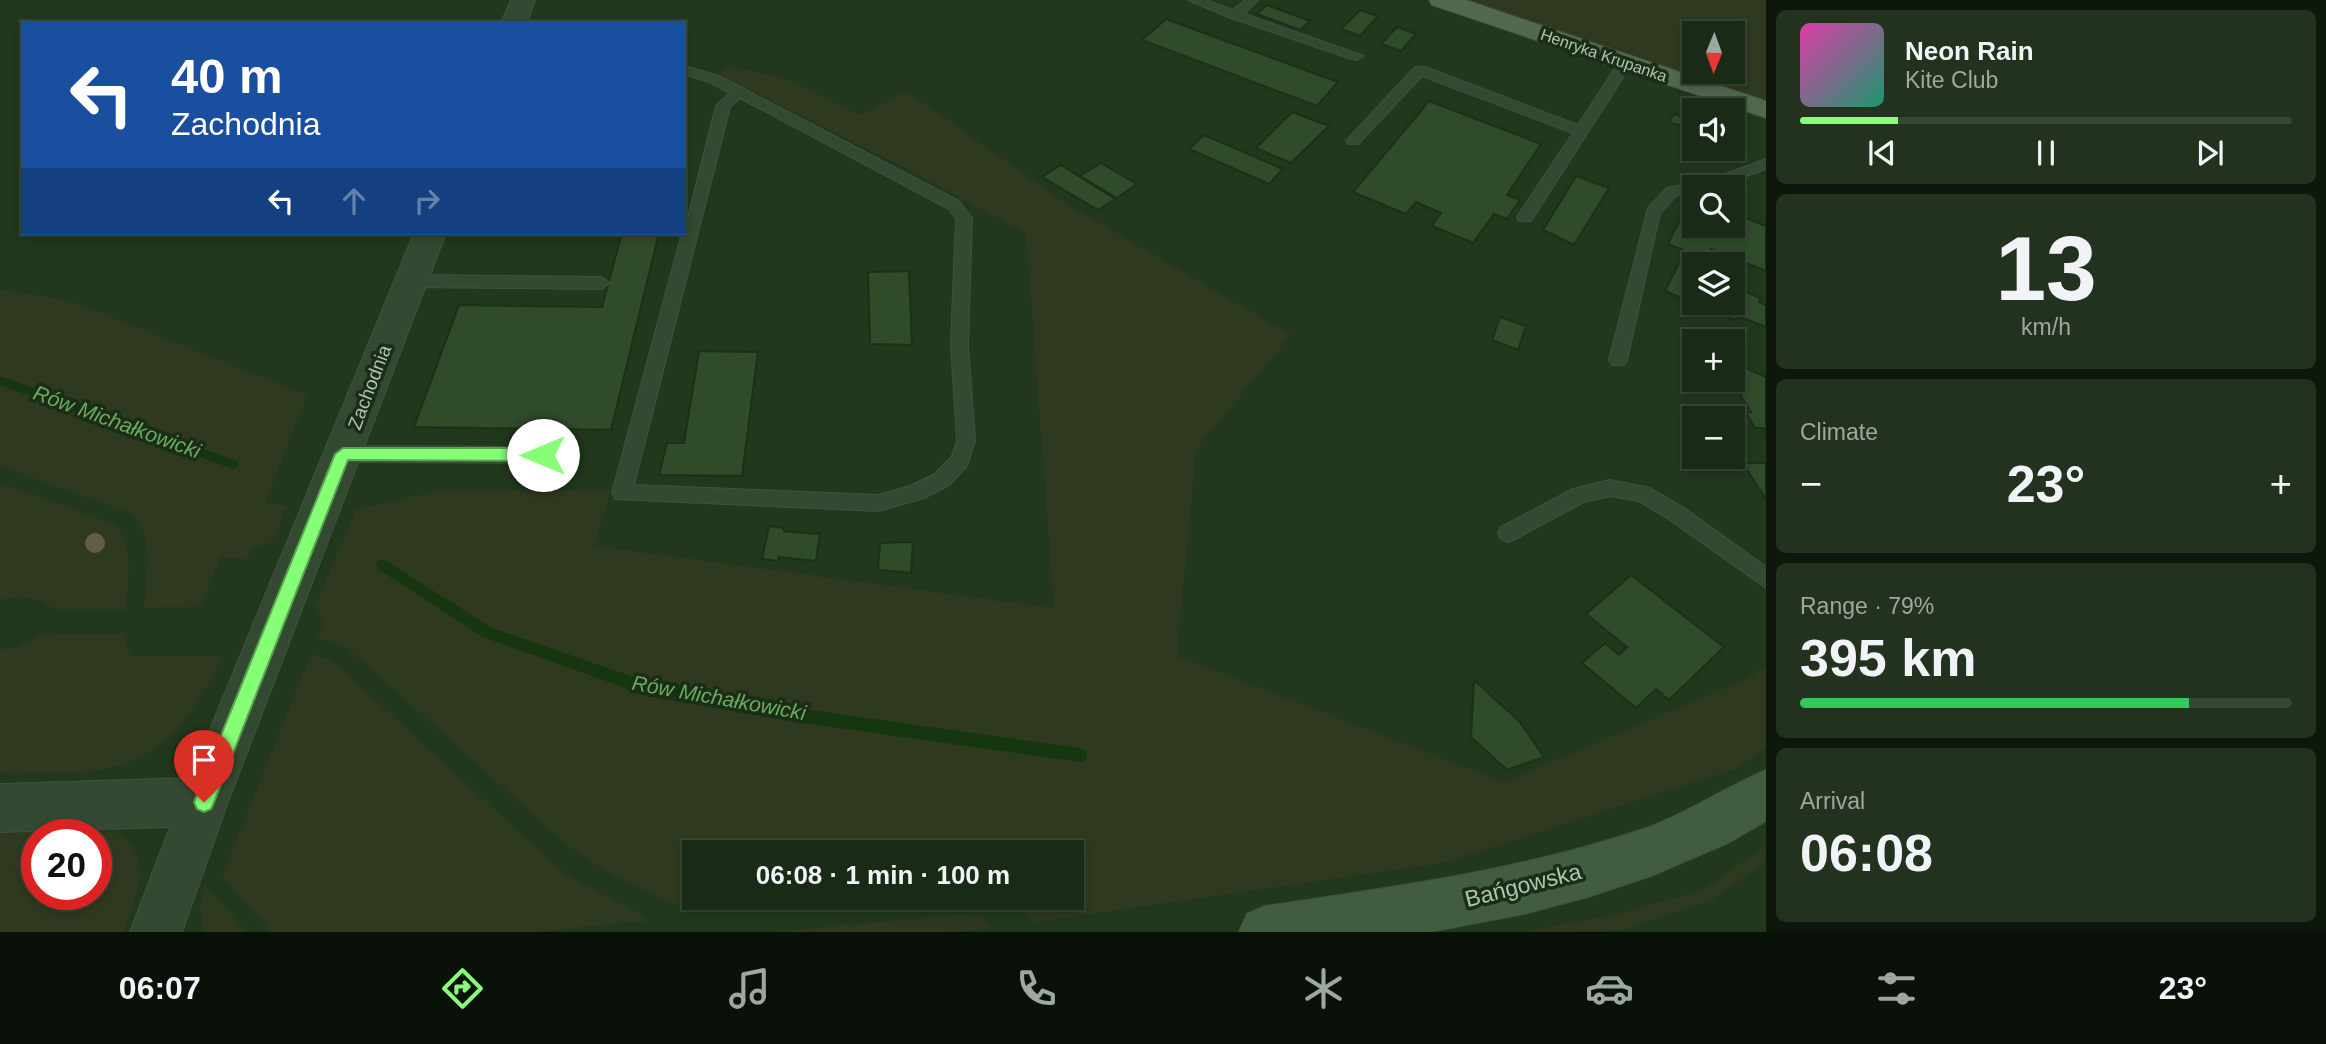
<!DOCTYPE html>
<html lang="en">
<head>
<meta charset="utf-8">
<style>
	:root { --surface:#192a16; --page:#22321f; --text:#f1f3f6; --muted:#9fa7a1; --line:#374635; --accent:#86ff77 }
	body { margin:0; font-family:Arial,sans-serif; background:var(--page); color:var(--text); height:100vh; display:flex; flex-direction:column; font-size:26px; white-space:nowrap }
	* { box-sizing:border-box; margin:0 }
	p { font-size:23px; color:var(--muted) }
	.icon { flex:none; width:38px; height:38px; fill:none; stroke:currentColor; stroke-width:2; stroke-linecap:round; stroke-linejoin:round }
	.map { position:relative; flex:1; overflow:hidden }
	.drawer { display:flex; flex-direction:column; gap:10px; padding:10px; background:#0e170c; width:560px }
	.drawer>* { flex:none }
	.hud { position:absolute; left:21px; top:21px; width:665px; height:214px; border-radius:0px; box-shadow:0 4px 10px #0003,0 0 0 2px var(--line); background:#1a4fa0; color:#fff; overflow:hidden }
	.needle { width:46px; rotate:181deg }
	.controls { position:absolute; left:1682px; top:21px; display:grid; gap:14px }
	.controls a { display:grid; place-items:center; width:63px; height:63px; border-radius:0px; background:var(--surface); box-shadow:0 4px 10px #0003,0 0 0 2px var(--line); font-size:35px }
	.speed { position:absolute; left:21px; top:819px; display:flex; gap:14px; font-size:35px; font-weight:700; text-align:center }
	.speed>* { display:grid; place-content:center; width:91px; height:91px; border-radius:50%; background:var(--surface); box-shadow:0 4px 10px #0003,0 0 0 2px var(--line); line-height:1 }
	.speed .limit { border:10px solid #d22; background:#fff; color:#111 }
	.pin { position:absolute; display:grid; place-items:center; width:60px; height:60px; color:#fff; margin:-72px -30px; border-radius:50% 50% 50% 0; rotate:-45deg; box-shadow:0 0 7px #0007 }
	.pin .icon { rotate:45deg }
	.me { position:absolute; width:77px; margin:-38px; rotate:270deg; stroke-linejoin:round; filter:drop-shadow(0 0 5px #0008) }
	.turn { display:flex; align-items:center; gap:24px; height:147px; padding:0 35px; font-size:32px }
	.turn .icon { width:91px; height:91px; stroke-width:2.5 }
	.turn b { display:block; font-size:49px; line-height:60px }
	.lanes { display:flex; align-items:center; height:66px; padding:0 35px; background:#0003; justify-content:center; gap:35px; direction:ltr }
	.lanes .off { opacity:.35 }
	.big { font-size:52px; font-weight:700; line-height:1.1 }
	.drawer .tile { flex:1; display:flex; flex-direction:column; justify-content:center; gap:10px; min-width:0; padding:0 24px; border-radius:10px; background:var(--page) }
	.drawer .dial { align-items:center; gap:0 }
	.dial b { font-size:91px; line-height:1 }
	.song { display:flex; align-items:center; gap:21px }
	.cover { width:84px; height:84px; border-radius:10px; background:linear-gradient(135deg,hsl(320 70% 55%),hsl(160 70% 35%)) }
	.played { height:7px; border-radius:4px; background:linear-gradient(90deg,var(--accent) 20%,var(--line) 20%) }
	.keys { display:flex; justify-content:space-around; direction:ltr }
	.heat { display:flex; justify-content:space-between; align-items:center; font-size:38px; direction:ltr }
	.charge { height:10px; border-radius:5px; background:linear-gradient(90deg,#34c759 79%,var(--line) 0) }
	.trip { position:absolute; left:682px; top:840px; width:402px; height:70px; border-radius:0px; background:var(--surface); box-shadow:0 4px 10px #0003,0 0 0 2px var(--line); font-weight:700; line-height:70px; text-align:center }
	.tab-bar { display:flex; height:112px; justify-content:space-around; align-items:center; background:#0a1109; color:var(--muted) }
	.tab-bar .icon { width:49px; height:49px }
	.tab-bar .on { color:var(--accent) }
	.tab-bar b { font-size:32px; color:var(--text) }
	main { display:flex; flex:1; min-height:0 }
	.map>svg:first-child { display:block }
</style>
</head>
<body>
<main>
<div class="map">
<svg width="1766" height="932" viewBox="0 0 1766 932">
	<rect width="100%" height="100%" fill="#21381d"/>
	<g fill="#2f391f" fill-rule="evenodd">
		<path d="M1464,0H1766V100ZM1694,33H1732V72H1694Z"/>
		<polygon points="729,66 783,78 861,115 907,91 1065,203 1291,335 1196,449 1177,656 1504,782 1749,678 1766,665 1766,748 1735,769 1443,863 1034,922 1012,898 1073,898 1073,852 695,852 695,898 805,898 683,907 662,900 611,874 566,844 366,664 342,644 317,638 323,623 314,608 356,510 436,491 610,491 595,546 1054,608 1026,233 902,166 720,75"/>
		<path d="M0,289L74,302L307,395L265,503L287,506L272,542L251,548L247,560L221,557L200,607L144,608C145,580 156,534 132,514L0,466Z"/>
		<path d="M0,483L112,523C137,541 127,581 126,609H55L38,600L22,597L0,600Z"/>
		<path d="M124,633L126,648L132,656H222C200,705 169,753 113,767C78,776 36,771 0,772V649L15,648L40,635Z"/>
		<polygon points="311,654 328,659 337,665 565,874 650,920 536,932 271,932 222,876"/>
		<path d="M115,832C157,856 136,897 123,932H0V833ZM37,835H96V894H37Z"/>
		<polygon points="1766,846 1766,861 1712,900 1622,930 1523,932 1613,915 1703,890"/>
		<polygon points="205,885 247,932 203,932 200,906"/>
		<polygon points="961,914 982,917 992,928 946,932 775,932"/>
	</g>
	<g fill="none" stroke-linecap="round" stroke-linejoin="round">
		<g fill="#163610" fill-rule="evenodd">
			<polygon points="0,376 237,461 239,464 237,467 233,469 0,385"/>
			<polygon points="383,559 492,628 648,682 796,708 1080,748 1085,750 1087,755 1085,760 1080,762 796,722 648,696 483,637 378,569 376,565 378,561"/>
		</g>
	</g>
	<g fill="#2f4b2a" stroke="#1c2f19" stroke-width="2">
		<polygon points="1267,5 1310,21 1300,30 1257,14"/>
		<polygon points="1360,10 1378,16 1360,36 1341,29"/>
		<polygon points="1166,19 1338,82 1317,106 1142,40"/>
		<polygon points="1397,27 1416,34 1401,51 1381,44"/>
		<polygon points="1429,101 1541,144 1507,195 1520,200 1507,219 1494,214 1473,243 1432,226 1441,213 1416,202 1406,214 1353,192"/>
		<polygon points="1292,112 1329,126 1291,163 1256,148"/>
		<polygon points="1674,114 1694,121 1694,130 1669,122"/>
		<polygon points="1204,135 1283,169 1269,184 1189,149"/>
		<polygon points="1101,163 1137,184 1117,198 1080,176"/>
		<polygon points="1061,165 1115,199 1098,210 1042,177"/>
		<polygon points="1576,176 1609,188 1574,245 1543,230"/>
		<polygon points="1689,201 1694,203 1694,226 1732,226 1732,213 1766,226 1766,271 1711,249 1706,259 1668,244"/>
		<polygon points="622,233 659,233 611,430 414,427 459,305 602,307"/>
		<polygon points="1679,263 1694,270 1694,303 1732,303 1732,286 1760,298 1759,302 1766,305 1766,327 1738,316 1735,320 1665,291"/>
		<polygon points="909,271 912,345 870,344 868,272"/>
		<polygon points="1500,317 1526,326 1518,350 1492,340"/>
		<polygon points="699,351 758,352 742,476 659,475 667,443 684,443"/>
		<polygon points="1732,358 1743,367 1766,377 1766,434 1763,428 1755,428 1746,413 1751,412 1731,380"/>
		<polygon points="1745,463 1766,463 1766,499 1747,470"/>
		<polygon points="769,526 784,528 784,531 820,534 816,561 779,557 778,561 762,559"/>
		<polygon points="909,542 913,543 911,573 878,570 880,543"/>
		<polygon points="1631,575 1724,647 1669,700 1656,689 1636,708 1582,663 1605,643 1619,655 1627,647 1586,614"/>
		<polygon points="1474,680 1520,722 1544,757 1507,770 1471,737"/>
	</g>
	<g fill="none" stroke-linecap="round" stroke-linejoin="round">
		<defs>
			<g id="lane">
				<polygon points="1188,0 1206,0 1233,10 1245,0 1258,0 1244,14 1364,56 1357,60 1352,59 1231,18"/>
				<polygon points="1626,58 1633,62 1531,221 1519,221 1517,217 1573,133 1422,76 1358,144 1348,144 1346,141 1415,67 1425,67 1578,125 1621,59"/>
				<path d="M684,66L719,76L744,89L959,201L972,218L968,345L975,441L967,466L949,485L924,498L879,511L615,499L612,493L682,233H684L716,106L730,93L709,82L684,74ZM740,98L949,209L956,219L951,345L957,441L952,456L935,474L910,486L879,495L634,485L730,107Z"/>
				<polygon points="1766,159 1766,169 1717,187 1694,187 1694,192 1677,195 1660,213 1627,360 1624,365 1612,365 1609,360 1648,208 1667,188 1712,179"/>
				<polygon points="411,275 602,277 610,283 602,289 411,287 403,281"/>
				<polygon points="343,446 543,447 550,450 553,455 550,460 543,463 343,462 336,459 333,454 336,449"/>
				<polygon points="1610,480 1650,488 1684,508 1766,567 1766,588 1670,520 1639,501 1610,496 1584,502 1515,539 1508,542 1501,539 1498,533 1501,527 1573,489"/>
			</g>
			<g id="street">
				<polygon points="511,0 535,0 527,23 501,23"/>
				<polygon points="414,233 446,233 228,802 182,932 130,932 170,827 0,832 0,784 190,778"/>
			</g>
			<path id="secondary" d="M1766,770V821L1728,843L1651,876L1588,897L1524,914L1430,932H1239L1247,914L1265,906C1393,887 1523,870 1646,828C1688,813 1725,787 1766,770Z"/>
			<polygon id="primary" points="1429,0 1466,0 1766,101 1766,118 1432,5"/>
		</defs>
		<use href="#lane" stroke="#3e523b" stroke-width="2"/>
		<use href="#street" stroke="#3e523b" stroke-width="2"/>
		<use href="#secondary" stroke="#3e523b" stroke-width="2"/>
		<use href="#primary" stroke="#3e523b" stroke-width="2"/>
		<use href="#lane" fill="#344931" fill-rule="evenodd"/>
		<use href="#street" fill="#344931" fill-rule="evenodd"/>
		<use href="#secondary" fill="#415c3e" fill-rule="evenodd"/>
		<use href="#primary" fill="#52694e" fill-rule="evenodd"/>
	</g>
	<circle fill="#625e42" cx="95" cy="543" r="10"/>
	<polygon fill="#86ff77" stroke="#57a64d" stroke-width="2" points="343,448 543,448 551,455 543,461 348,460 214,802 211,809 204,812 197,809 194,802 335,454"/>
	<g text-anchor="middle" stroke-width="7" stroke-linejoin="round" paint-order="stroke">
		<g font-size="16" fill="#aec6ab" stroke="#1a2d17">
			<text transform="translate(1604 55) rotate(19)" y="6">Henryka Krupanka</text>
		</g>
		<g font-size="19" fill="#aec6ab" stroke="#1a2d17">
			<text transform="translate(369 387) rotate(-69)" y="7">Zachodnia</text>
		</g>
		<g font-size="21" font-style="italic" fill="#6baa5f" stroke="#1a2d17">
			<text transform="translate(117 422) rotate(20)" y="7">Rów Michałkowicki</text>
			<text transform="translate(719 698) rotate(10)" y="7">Rów Michałkowicki</text>
		</g>
		<g font-size="23" fill="#aec6ab" stroke="#1a2d17">
			<text transform="translate(1523 885) rotate(-14)" y="8">Bańgowska</text>
		</g>
	</g>
</svg>
<div class="controls">
<a><svg class="needle" viewBox="-14 -14 28 28"><path d="M0-13l5 13h-10z" fill="#e53935"/><path d="M0 13l5-13h-10z" fill="#9fa7a1"/></svg></a>
<a><svg class="icon" aria-label="sound" viewBox="0 0 24 24"><path d="M4 9h4l5-4v14l-5-4H4zM17 9q2 3 0 6"/></svg></a>
<a><svg class="icon" aria-label="search" viewBox="0 0 24 24"><circle cx="10" cy="10" r="6"/><path d="M15 15l6 6"/></svg></a>
<a><svg class="icon" aria-label="layers" viewBox="0 0 24 24"><path d="M12 4l9 5-9 5-9-5zM3 14l9 5 9-5"/></svg></a>
<a>+</a>
<a>−</a>
</div>
<div class="speed"><div class="limit">20</div></div>
<div class="pin" style="left:204px;top:802px;background:#d93025"><svg class="icon" aria-label="arrive" viewBox="0 0 24 24"><path d="M6 21V4h12l-3 4 3 4H6"/></svg></div>
<svg class="me" style="left:543px;top:455px" viewBox="-20 -20 40 40"><circle r="19" fill="#fff"/><path d="M0-13L10 11 0 6-10 11z" fill="#86ff77"/></svg>
<div class="trip">06:08 · 1 min · 100 m</div>
<div class="hud">
<div class="turn"><svg class="icon" aria-label="left" viewBox="0 0 24 24"><path d="M17 20v-9H6M10 6l-5 5 5 5"/></svg><div><b>40 m</b>Zachodnia</div></div>
<div class="lanes"><svg class="icon" aria-label="left" viewBox="0 0 24 24"><path d="M17 20v-9H6M10 6l-5 5 5 5"/></svg><svg class="icon off" aria-label="ahead" viewBox="0 0 24 24"><path d="M12 20V5M6 11l6-6 6 6"/></svg><svg class="icon off" aria-label="right" viewBox="0 0 24 24"><path d="M7 20v-9h11M14 6l5 5-5 5"/></svg></div>
</div>
</div>
<section class="drawer">
<div class="tile">
<div class="song"><i class="cover"></i><div><b>Neon Rain</b><p>Kite Club</p></div></div>
<div class="played"></div>
<div class="keys"><svg class="icon" aria-label="previous" viewBox="0 0 24 24"><path d="M18 5L8 12l10 7zM5 5v14"/></svg><svg class="icon" aria-label="pause" viewBox="0 0 24 24"><path d="M8 5v14M16 5v14"/></svg><svg class="icon" aria-label="next" viewBox="0 0 24 24"><path d="M6 5l10 7-10 7zM19 5v14"/></svg></div>
</div>
<div class="tile dial"><b>13</b><p>km/h</p></div>
<div class="tile"><p>Climate</p>
<div class="heat"><a>−</a><b class="big">23°</b><a>+</a></div>
</div>
<div class="tile"><p>Range · 79%</p><b class="big">395 km</b><div class="charge"></div></div>
<div class="tile"><p>Arrival</p><b class="big">06:08</b></div>
</section>
</main>
<nav class="tab-bar">
<b>06:07</b>
<svg class="icon on" aria-label="directions" viewBox="0 0 24 24"><path d="M12 3l9 9-9 9-9-9zM9 14v-3h6M13 9l2 2-2 2"/></svg>
<svg class="icon" aria-label="music" viewBox="0 0 24 24"><path d="M9 18V5l10-2v13"/><circle cx="6" cy="18" r="3"/><circle cx="16" cy="16" r="3"/></svg>
<svg class="icon" aria-label="phone" viewBox="0 0 24 24"><path d="M5 4h4l2 5-3 2q2 4 5 5l2-3 5 2v4C11 20 4 13 5 4z"/></svg>
<svg class="icon" aria-label="climate" viewBox="0 0 24 24"><path d="M12 3v18M4 7l16 10M4 17L20 7"/></svg>
<svg class="icon" aria-label="car" viewBox="0 0 24 24"><path d="M5 17H2v-5l4-1 3-4h7l3 4 3 1v5h-3M9 17h6M6 11h13"/><circle cx="7" cy="17" r="2"/><circle cx="17" cy="17" r="2"/></svg>
<svg class="icon" aria-label="filters" viewBox="0 0 24 24"><path d="M4 7h16M4 17h16"/><circle cx="9" cy="7" r="2"/><circle cx="15" cy="17" r="2"/></svg>
<b>23°</b>
</nav>
</body>
</html>
